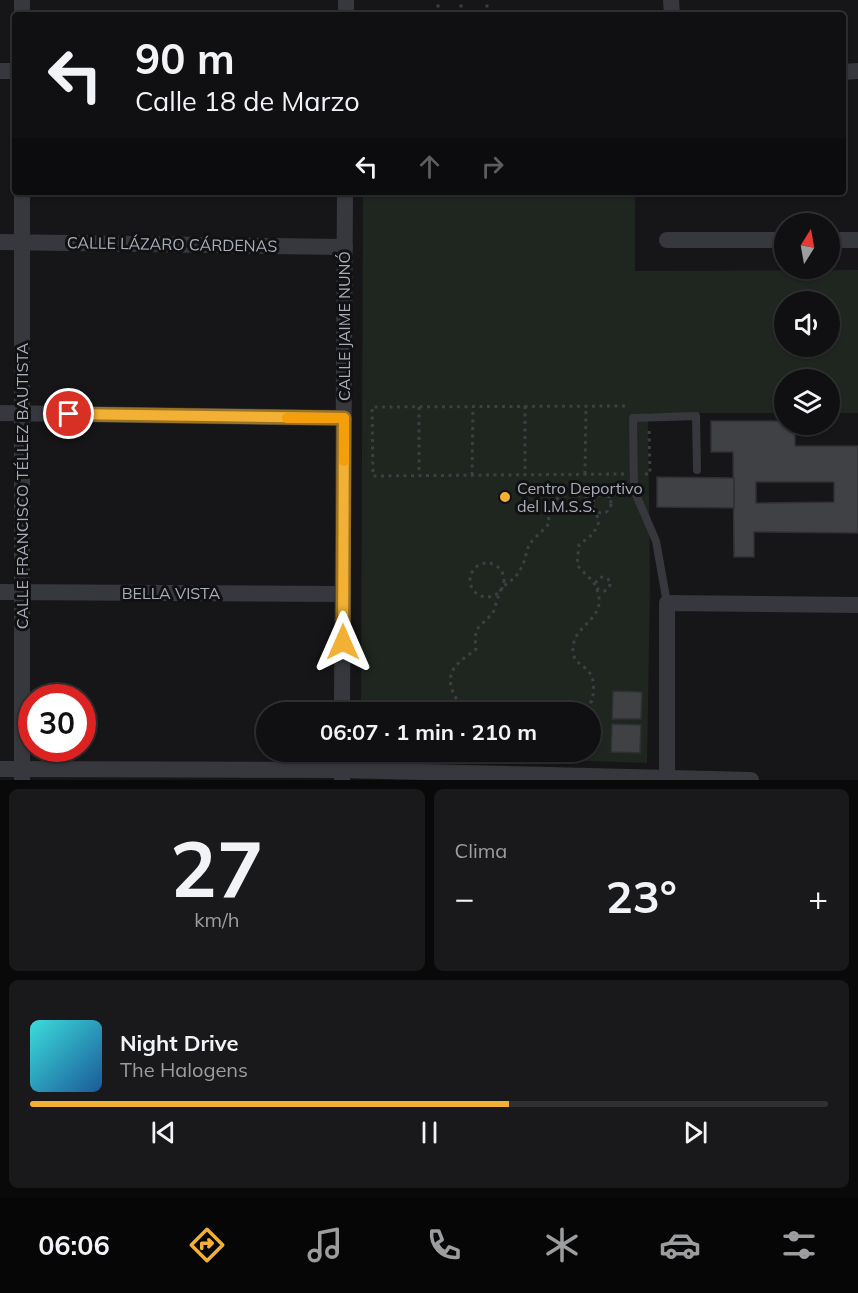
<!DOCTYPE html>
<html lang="es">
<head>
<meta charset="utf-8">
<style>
	:root { --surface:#101012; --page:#19191b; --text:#f1f3f6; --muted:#9c9d9f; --line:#303032; --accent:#f2b134 }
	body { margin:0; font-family:Mulish,sans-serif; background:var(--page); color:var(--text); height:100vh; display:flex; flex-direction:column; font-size:22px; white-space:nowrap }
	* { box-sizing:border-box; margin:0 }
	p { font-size:20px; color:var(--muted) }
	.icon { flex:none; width:33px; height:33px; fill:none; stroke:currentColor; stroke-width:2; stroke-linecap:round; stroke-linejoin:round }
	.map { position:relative; height:780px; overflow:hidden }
	.details { display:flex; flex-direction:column; gap:9px; padding:9px; background:#09090a; flex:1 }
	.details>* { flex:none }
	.guide { position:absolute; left:12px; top:12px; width:834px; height:183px; border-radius:6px; box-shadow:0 2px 4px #0004,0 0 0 2px var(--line); background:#101012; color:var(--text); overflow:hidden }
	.needle { width:39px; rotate:11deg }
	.tools { position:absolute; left:774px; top:213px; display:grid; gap:12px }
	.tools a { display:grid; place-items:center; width:66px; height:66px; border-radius:50%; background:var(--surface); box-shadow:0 2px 4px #0004,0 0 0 2px var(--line); font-size:30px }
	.speed { position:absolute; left:18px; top:684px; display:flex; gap:12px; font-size:30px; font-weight:700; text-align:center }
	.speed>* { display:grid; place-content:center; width:78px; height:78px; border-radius:50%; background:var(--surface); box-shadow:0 2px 4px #0004,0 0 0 2px var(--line); line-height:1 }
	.speed .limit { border:9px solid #d22; background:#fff; color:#111 }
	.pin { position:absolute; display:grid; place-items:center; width:51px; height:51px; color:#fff; margin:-26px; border:3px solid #fff; border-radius:50%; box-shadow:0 2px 6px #0007 }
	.me { position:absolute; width:66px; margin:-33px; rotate:0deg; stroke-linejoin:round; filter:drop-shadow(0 0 4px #0008) }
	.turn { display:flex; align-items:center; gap:21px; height:126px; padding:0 24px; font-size:27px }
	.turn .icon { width:78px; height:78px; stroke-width:2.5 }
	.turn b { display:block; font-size:42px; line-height:51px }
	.lanes { display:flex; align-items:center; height:57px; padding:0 24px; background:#0003; justify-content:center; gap:30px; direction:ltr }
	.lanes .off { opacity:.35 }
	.big { font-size:45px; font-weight:700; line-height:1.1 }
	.details .tile { flex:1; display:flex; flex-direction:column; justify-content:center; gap:9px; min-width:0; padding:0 21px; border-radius:9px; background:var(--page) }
	.details .dial { align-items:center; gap:0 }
	.dial b { font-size:78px; line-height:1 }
	.song { display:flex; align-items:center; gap:18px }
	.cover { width:72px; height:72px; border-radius:9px; background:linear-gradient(135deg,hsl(180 70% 55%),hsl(210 70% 35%)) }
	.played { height:6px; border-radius:3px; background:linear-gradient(90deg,var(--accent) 60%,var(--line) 60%) }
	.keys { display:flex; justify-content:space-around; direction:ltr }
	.heat { display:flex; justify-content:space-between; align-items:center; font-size:33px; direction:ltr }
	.details .tiles { flex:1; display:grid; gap:9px; grid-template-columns:1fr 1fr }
	.tile:last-child { grid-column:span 2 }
	.trip { position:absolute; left:256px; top:702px; width:345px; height:60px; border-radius:30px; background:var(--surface); box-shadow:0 2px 4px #0004,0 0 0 2px var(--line); font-weight:700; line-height:60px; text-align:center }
	.menu { display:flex; height:96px; justify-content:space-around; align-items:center; background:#060607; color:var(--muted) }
	.menu .icon { width:42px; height:42px }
	.menu .current { color:var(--accent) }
	.menu b { font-size:27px; color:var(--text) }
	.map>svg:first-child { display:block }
</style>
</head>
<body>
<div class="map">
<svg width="858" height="780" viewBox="0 0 858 780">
	<rect width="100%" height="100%" fill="#161618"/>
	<path fill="#1e261f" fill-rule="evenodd" d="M363,192H635V271L858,270V413H830V380H784V413H648L650,582L647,763L361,753V752H591V712H361ZM784,302H830V346H784Z"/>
	<g fill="#404145" stroke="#303034" stroke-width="1.5" fill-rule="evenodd">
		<path d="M711,421H784V424H795V446H858V533L754,532V557H734L733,452H711ZM756,482H834V502L756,503Z"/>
		<polygon points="657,477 734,478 734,508 657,507"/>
		<polygon points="613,691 642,692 641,719 612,719"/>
		<polygon points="612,724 641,725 640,753 611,752"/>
	</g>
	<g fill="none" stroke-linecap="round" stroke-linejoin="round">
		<g stroke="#3d3f44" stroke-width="3" stroke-dasharray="3 4.5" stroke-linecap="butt">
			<polyline points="438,15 438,0"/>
			<polyline points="461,15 461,0"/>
			<polyline points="487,15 487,0"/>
			<polyline points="525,406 525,474"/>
			<polyline points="419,407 419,475"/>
			<polyline points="585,474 586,406"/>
			<polyline points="624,474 373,476 372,407 629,406"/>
			<polyline points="645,474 650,474 649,428"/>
			<polyline points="472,475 473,407"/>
			<circle cx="602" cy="504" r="9"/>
			<polyline points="608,497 623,493"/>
			<circle cx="487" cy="580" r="17"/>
			<circle cx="603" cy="584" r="7"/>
			<path d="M518,712C498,696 492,712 475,710C456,708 443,682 455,667C460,660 469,655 476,649L475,638L477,629L493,613L500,591L508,582L515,578L523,565L529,544L549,524C549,520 548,513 549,510C557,490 581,491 593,504"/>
			<path d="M578,712L592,701C600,662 575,671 573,652C571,621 612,622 595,585C591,577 581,572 577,564L579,545L593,534L599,522L595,510"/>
		</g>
		<polyline stroke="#37383d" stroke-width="8" points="667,603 656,541 634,490 633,418 696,416 697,470"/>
		<g stroke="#37383d" stroke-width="16">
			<polyline points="671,0 672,15"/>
			<polyline points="22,15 22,0"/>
			<polyline points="346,15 346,0"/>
			<polyline points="0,71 15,71"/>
			<polyline points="843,72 858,71"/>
			<polyline points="22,192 22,779"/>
			<polyline points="667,240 784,240"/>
			<polyline points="830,240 858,240"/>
			<polyline points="0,242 345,247"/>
			<polyline points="0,413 344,418"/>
			<polyline points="0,592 343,594"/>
			<polyline points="342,712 345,192"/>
			<polyline points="0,769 342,770 751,780"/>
			<polyline points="342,780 342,752"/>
			<polyline points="667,780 667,603 858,605"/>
		</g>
	</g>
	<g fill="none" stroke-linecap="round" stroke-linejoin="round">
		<defs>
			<polyline id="route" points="69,414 344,418 343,642"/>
		</defs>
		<use href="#route" stroke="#9d7322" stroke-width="15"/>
		<use href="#route" stroke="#f2b134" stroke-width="10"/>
		<polyline stroke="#f59e0b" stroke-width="10" points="287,418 344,418 344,461"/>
	</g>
	<circle fill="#f2b134" stroke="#111113" stroke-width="2" cx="505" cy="497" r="6"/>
	<g text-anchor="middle" stroke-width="6" stroke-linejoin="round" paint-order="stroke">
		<g font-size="16" fill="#a8adb8" stroke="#111113">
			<text transform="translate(172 244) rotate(1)" y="6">CALLE LÁZARO CÁRDENAS</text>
			<text transform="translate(344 326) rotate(-90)" y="6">CALLE JAIME NUNÓ</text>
			<text transform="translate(22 486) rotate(-90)" y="6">CALLE FRANCISCO TÉLLEZ BAUTISTA</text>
			<text x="171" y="599">BELLA VISTA</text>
		</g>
		<g font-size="16" fill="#a8adb8" stroke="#111113" text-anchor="start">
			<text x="517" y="494">Centro Deportivo<tspan x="517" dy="18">del I.M.S.S.</tspan></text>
		</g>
	</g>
</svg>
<div class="tools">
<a><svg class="needle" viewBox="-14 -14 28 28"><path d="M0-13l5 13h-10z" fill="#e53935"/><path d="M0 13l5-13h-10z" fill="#9c9d9f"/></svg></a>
<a><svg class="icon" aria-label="sound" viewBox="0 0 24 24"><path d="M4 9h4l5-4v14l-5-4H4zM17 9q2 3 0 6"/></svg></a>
<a><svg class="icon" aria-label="layers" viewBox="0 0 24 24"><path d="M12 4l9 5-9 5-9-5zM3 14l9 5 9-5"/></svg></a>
</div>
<div class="speed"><div class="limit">30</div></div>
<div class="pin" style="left:69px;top:414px;background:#d93025"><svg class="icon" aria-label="arrive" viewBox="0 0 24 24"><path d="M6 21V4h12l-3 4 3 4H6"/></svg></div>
<svg class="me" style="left:343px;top:642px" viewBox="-20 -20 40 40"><path d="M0-17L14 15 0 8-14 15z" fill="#f2b134" stroke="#fff" stroke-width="4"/></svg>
<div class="trip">06:07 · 1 min · 210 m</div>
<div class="guide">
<div class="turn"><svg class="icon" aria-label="left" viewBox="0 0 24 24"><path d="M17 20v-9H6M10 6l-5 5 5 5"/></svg><div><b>90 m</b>Calle 18 de Marzo</div></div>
<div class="lanes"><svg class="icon" aria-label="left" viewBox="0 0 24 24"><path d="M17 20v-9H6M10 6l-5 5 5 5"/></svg><svg class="icon off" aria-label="ahead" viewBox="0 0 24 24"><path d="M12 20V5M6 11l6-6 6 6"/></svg><svg class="icon off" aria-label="right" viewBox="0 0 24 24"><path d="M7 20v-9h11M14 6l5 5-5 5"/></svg></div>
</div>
</div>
<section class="details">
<div class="tiles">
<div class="tile dial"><b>27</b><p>km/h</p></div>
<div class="tile"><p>Clima</p>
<div class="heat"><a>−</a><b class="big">23°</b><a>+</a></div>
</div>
<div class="tile">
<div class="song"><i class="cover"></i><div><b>Night Drive</b><p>The Halogens</p></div></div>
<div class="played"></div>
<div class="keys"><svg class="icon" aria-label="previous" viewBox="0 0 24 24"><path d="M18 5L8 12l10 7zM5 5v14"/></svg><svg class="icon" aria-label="pause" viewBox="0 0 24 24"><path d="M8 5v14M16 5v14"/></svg><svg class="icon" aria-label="next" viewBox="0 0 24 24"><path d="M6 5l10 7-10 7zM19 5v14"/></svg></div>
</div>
</div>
</section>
<nav class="menu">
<b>06:06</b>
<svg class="icon current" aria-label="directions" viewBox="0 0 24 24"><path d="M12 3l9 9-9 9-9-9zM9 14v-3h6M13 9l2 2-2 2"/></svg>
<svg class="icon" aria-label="music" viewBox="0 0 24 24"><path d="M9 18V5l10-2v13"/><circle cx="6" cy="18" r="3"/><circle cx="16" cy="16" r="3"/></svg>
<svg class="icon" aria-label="phone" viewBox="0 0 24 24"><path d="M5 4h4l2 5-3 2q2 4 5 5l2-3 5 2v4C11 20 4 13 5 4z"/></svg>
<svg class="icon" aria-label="climate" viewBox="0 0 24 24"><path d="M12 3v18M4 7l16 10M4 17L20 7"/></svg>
<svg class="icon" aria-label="car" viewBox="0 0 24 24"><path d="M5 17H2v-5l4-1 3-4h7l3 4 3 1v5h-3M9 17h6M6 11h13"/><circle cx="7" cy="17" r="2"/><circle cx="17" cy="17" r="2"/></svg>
<svg class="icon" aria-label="filters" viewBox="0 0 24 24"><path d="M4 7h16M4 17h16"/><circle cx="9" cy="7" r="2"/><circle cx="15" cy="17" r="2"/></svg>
</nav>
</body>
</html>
